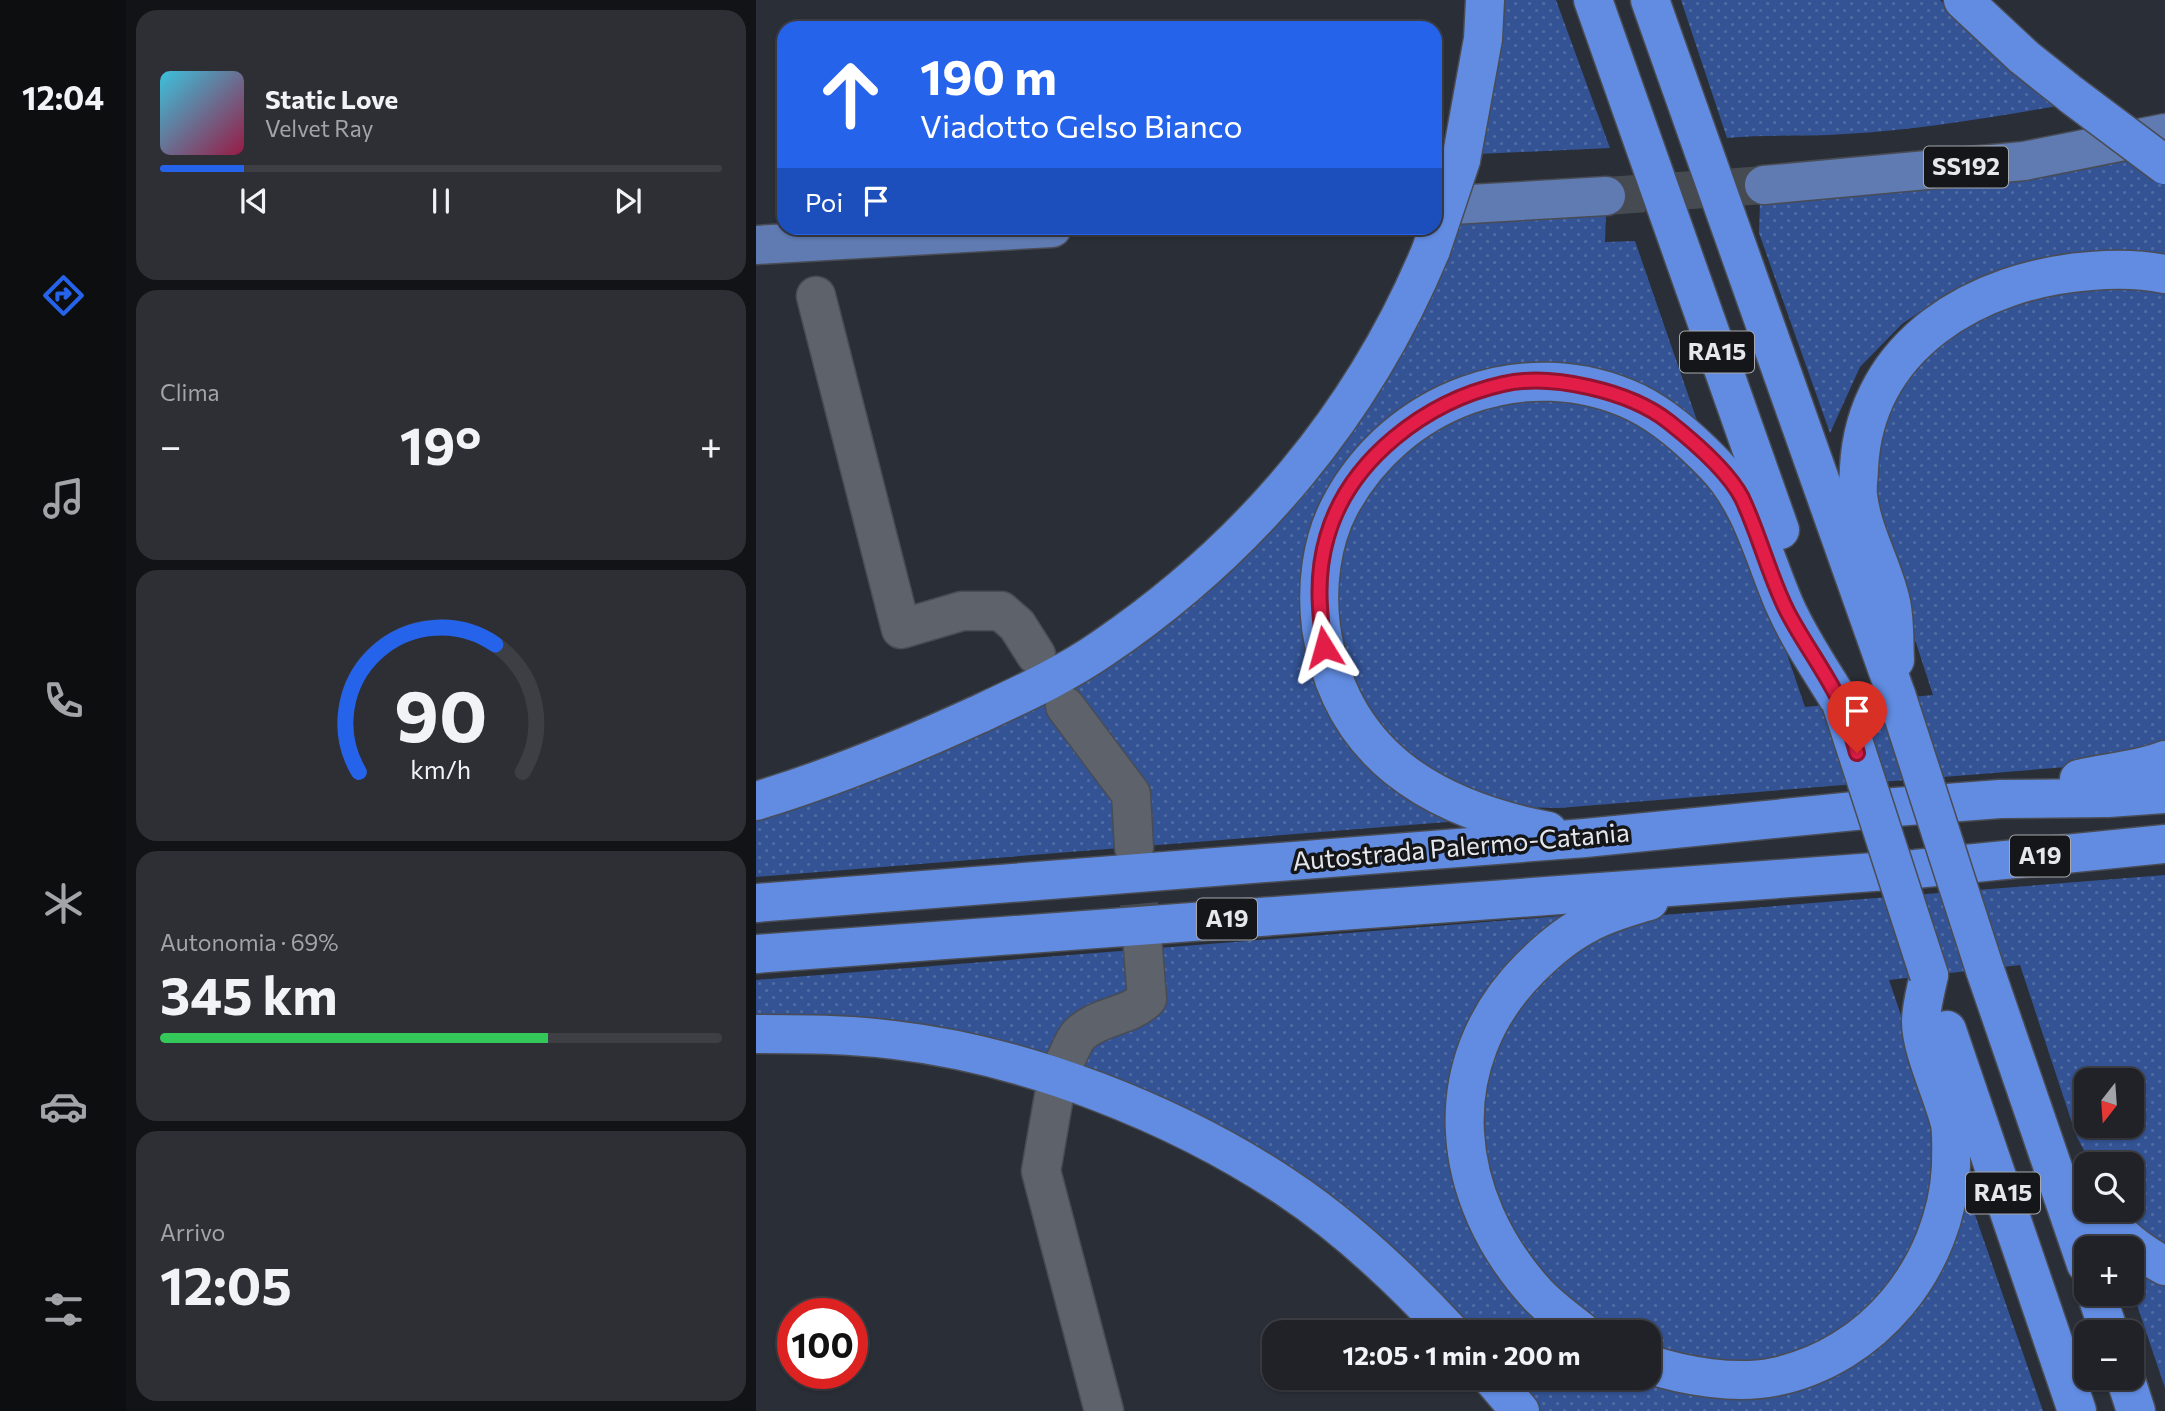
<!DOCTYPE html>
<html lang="it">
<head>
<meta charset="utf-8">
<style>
	:root { --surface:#202228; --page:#2d2f34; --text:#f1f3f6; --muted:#a2a4a8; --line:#3d3f45; --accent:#2563eb }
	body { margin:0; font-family:Commissioner,sans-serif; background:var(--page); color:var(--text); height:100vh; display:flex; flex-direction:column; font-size:26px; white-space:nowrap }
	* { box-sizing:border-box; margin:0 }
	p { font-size:23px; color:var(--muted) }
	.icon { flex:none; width:38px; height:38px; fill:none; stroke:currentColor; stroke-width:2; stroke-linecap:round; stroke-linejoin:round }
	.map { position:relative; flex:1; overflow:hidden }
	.panel { display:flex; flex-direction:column; gap:10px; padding:10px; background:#121316; width:630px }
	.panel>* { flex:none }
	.hud { position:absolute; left:21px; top:21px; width:665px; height:214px; border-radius:21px; box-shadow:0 2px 5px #0004,0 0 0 2px var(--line); background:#2563eb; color:#fff; overflow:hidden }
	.needle { width:46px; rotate:197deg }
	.tools { position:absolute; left:1318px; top:1068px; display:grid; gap:14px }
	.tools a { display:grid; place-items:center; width:70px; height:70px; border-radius:14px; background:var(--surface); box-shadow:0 2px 5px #0004,0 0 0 2px var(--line); font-size:35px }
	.speed { position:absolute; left:21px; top:1298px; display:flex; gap:14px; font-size:35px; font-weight:700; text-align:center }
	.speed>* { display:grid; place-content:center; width:91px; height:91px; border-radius:50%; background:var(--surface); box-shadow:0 2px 5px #0004,0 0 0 2px var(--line); line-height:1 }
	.speed .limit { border:10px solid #d22; background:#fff; color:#111 }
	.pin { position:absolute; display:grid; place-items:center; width:60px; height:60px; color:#fff; margin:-72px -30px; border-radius:50% 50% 50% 0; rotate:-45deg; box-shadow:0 0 7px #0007 }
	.pin .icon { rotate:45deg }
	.me { position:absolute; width:77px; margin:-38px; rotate:352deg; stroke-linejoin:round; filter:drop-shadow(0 0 5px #0008) }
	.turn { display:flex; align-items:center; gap:24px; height:147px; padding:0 28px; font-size:32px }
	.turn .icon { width:91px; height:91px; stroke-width:2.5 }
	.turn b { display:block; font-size:49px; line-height:60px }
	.then { display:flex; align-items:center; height:66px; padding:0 28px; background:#0003; gap:14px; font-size:26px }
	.big { font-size:52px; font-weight:700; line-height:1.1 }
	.panel .tile { flex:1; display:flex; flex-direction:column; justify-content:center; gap:10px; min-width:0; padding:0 24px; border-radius:21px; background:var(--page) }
	.panel .dial { align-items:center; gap:0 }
	.dial svg { height:182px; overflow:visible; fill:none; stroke:var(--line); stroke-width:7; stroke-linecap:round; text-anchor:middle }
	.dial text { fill:var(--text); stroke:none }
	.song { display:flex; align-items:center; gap:21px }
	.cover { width:84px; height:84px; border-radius:10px; background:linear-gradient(135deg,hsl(190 70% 55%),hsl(340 70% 35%)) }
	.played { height:7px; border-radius:4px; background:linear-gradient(90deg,var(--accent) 15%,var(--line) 15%) }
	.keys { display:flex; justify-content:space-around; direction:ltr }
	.heat { display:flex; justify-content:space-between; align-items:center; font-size:38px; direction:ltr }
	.charge { height:10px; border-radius:5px; background:linear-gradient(90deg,#34c759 69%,var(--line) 0) }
	.trip { position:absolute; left:506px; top:1320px; width:399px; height:70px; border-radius:21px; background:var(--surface); box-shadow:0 2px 5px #0004,0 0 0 2px var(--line); font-weight:700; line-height:70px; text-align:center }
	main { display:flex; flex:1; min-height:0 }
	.tab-bar { display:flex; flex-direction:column; width:126px; justify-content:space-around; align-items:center; background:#0d0e10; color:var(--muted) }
	.tab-bar .icon { width:49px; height:49px }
	.tab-bar .active { color:var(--accent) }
	.tab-bar b { font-size:32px; color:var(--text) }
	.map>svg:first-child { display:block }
</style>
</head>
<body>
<main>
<nav class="tab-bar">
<b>12:04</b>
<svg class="icon active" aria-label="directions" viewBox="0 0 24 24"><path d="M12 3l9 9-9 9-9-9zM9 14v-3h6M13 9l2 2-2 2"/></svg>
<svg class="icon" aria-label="music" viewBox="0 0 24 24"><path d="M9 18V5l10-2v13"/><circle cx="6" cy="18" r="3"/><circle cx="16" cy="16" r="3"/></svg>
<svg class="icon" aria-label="phone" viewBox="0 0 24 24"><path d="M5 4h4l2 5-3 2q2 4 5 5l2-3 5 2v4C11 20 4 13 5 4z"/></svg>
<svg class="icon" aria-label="climate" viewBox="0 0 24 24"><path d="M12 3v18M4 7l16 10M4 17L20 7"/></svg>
<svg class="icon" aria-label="car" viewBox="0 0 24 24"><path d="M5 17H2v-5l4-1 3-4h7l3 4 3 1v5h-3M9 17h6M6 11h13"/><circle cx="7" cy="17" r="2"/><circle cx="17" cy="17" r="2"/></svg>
<svg class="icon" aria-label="filters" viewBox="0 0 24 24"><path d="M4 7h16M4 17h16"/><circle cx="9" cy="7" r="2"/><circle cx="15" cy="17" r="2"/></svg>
</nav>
<section class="panel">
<div class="tile">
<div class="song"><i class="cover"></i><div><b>Static Love</b><p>Velvet Ray</p></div></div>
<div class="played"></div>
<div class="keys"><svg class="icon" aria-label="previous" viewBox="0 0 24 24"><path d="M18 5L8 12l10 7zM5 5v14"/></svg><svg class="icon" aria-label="pause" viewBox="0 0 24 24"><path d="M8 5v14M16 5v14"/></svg><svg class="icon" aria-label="next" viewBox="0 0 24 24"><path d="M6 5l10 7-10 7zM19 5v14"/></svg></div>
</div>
<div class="tile"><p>Clima</p>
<div class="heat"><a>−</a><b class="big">19°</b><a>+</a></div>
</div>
<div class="tile dial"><svg viewBox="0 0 100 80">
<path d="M14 69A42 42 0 1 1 86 69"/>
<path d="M14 69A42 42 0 0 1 74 13" stroke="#2563eb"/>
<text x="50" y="56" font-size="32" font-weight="700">90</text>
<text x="50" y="72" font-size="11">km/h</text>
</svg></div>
<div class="tile"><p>Autonomia · 69%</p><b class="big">345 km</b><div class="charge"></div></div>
<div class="tile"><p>Arrivo</p><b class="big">12:05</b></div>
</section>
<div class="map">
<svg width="1409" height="1411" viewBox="0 0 1409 1411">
	<defs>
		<pattern id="grass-dots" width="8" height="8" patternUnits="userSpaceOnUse" patternTransform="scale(1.75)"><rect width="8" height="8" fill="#335394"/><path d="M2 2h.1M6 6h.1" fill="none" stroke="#506ca3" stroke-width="1.8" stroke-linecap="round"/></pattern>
	</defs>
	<rect width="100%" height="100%" fill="#2a2e36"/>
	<g fill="url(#grass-dots)" fill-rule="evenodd">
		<polygon points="745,0 800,0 854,148 723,154"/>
		<path d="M925,0H1184L1301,106C1231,118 1160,130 1089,134C1049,137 1010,134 971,138Z"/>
		<polygon points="1375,157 1409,183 1409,262 1220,285 1174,305 1146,324 1104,367 1074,433 1003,233 1004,202"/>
		<polygon points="850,212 849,242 879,241 946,435 797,369 603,458 554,647 704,821 0,877 0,815 442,596 696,223"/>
		<polygon points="1409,285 1409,750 1348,764 803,808 757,807 679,781 615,721 580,643 582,563 601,512 647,447 752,396 839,400 905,432 988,528 1049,707 1177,695 1121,523 1117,436 1171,341 1272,292"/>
		<path d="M1409,875V1251L1358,1209H1376V1164H1335L1320,1135L1264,965L1133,980L1176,1107L1177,1204L1124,1305L1053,1352L966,1366L893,1350L892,1332H854L838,1323L763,1254L724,1166L730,1055L805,954L882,917ZM1330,1080H1376V1125H1330Z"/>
		<polygon points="818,915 695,1116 805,1332 710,1332 384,1090 0,1020 0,980"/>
		<polygon points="1209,1186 1287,1411 779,1411 750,1377 1070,1376"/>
		<polygon points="1376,1258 1409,1277 1409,1388 1376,1290"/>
	</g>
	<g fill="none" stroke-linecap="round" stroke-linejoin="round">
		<polyline stroke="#464a51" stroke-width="38" stroke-dasharray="38 19" stroke-linecap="butt" points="378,847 387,949"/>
		<polyline stroke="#464a51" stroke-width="38" stroke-dasharray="38 19" stroke-linecap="butt" points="850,196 1008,185"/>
		<defs>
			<g id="minor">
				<polyline points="60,296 145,629 206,611 245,611 261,625 280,655"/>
				<polyline points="309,706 375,794 378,847"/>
				<path d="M309,1061C314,1052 318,1038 326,1032C346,1015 372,1017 391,999L387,949"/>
				<polyline points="298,1096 285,1171 348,1411"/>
			</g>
			<g id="major">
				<polyline points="1008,185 1268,161 1409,133"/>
				<polyline points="679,206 850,196"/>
				<polyline points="0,245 296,228"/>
			</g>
			<g id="highway">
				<polyline points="837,0 1024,530"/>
				<polyline points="894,0 1141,697"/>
				<polyline points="1207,0 1268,57 1317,96"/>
				<polyline points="705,160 727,39 729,0"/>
				<path d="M1139,660C1138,641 1139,620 1135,602C1127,566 1106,532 1102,495C1101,486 1103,477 1103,468C1109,344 1222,279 1335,271C1360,269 1384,269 1409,274"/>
				<path d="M1323,779C1351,772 1381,771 1409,760"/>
				<path d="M0,801C76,778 149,748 221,715C264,695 308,675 347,648C494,548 607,414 675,250"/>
				<path d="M792,831C675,808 583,754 565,627C560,587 565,542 584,506C640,400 770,350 881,403C911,418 936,441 959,465C996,503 1008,558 1029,606C1044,640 1066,672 1085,703"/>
				<polyline points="0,903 829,838 1139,807 1244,799 1352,798 1409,794"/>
				<polyline points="0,954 1159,869 1409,844"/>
				<polyline points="1229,970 1330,1264"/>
				<polyline points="1191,1030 1321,1411"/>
				<path d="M0,1034C46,1034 92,1034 138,1040C270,1055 420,1114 531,1188C591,1228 645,1279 694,1332"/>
				<path d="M1344,1209C1359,1235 1383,1252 1409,1266"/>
				<polyline points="1340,1293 1353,1332"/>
				<path d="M826,1332C811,1320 794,1308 781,1294C694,1199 678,1064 774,968C791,951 810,934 833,923C851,913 873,907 893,901"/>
				<path d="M892,1364C928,1376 980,1385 1018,1377C1117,1357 1190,1267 1195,1166C1195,1153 1196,1136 1194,1124C1187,1095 1165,1050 1165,1022C1165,1006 1170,990 1173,975"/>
				<polyline points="735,1377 764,1411"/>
				<polyline points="1369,1377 1380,1411"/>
			</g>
		</defs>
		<use href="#minor" stroke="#494c54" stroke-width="41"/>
		<use href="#major" stroke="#494c54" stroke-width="41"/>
		<use href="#highway" stroke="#494c54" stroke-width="41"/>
		<use href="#minor" stroke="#5d626b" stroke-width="38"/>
		<use href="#major" stroke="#5f7bb2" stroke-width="38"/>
		<use href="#highway" stroke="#618ce1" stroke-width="38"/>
		<defs>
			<g id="highway-bridge">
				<polyline points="1317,96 1409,165"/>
				<polyline points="675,250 705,160"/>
				<polyline points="1141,697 1229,970"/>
				<polyline points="1085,703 1173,975"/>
			</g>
		</defs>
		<use href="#highway-bridge" stroke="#494c54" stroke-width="41" stroke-linecap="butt"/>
		<use href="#highway-bridge" stroke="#618ce1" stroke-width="38"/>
	</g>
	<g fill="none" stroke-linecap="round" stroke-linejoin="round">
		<defs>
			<path id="route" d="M568,647C563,608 560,575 571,537C593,459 671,401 747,384C795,373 874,391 913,422C937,441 972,471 986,498C1003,534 1013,575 1031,611C1047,642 1069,671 1084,702C1092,718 1096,736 1101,753"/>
		</defs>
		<use href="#route" stroke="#92132f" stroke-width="18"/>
		<use href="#route" stroke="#e11d48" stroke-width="12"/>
	</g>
	<g text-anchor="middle" stroke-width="7" stroke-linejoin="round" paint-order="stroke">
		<g fill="#14161a" stroke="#a6a8ad" stroke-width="2">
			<rect x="1168" y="146.5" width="84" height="41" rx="5"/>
			<rect x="924" y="331.5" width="74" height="41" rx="5"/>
			<rect x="1254" y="835.5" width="60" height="41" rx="5"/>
			<rect x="441" y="898.5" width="60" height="41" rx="5"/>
			<rect x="1210" y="1172.5" width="74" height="41" rx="5"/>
		</g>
		<g font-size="24" font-weight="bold" fill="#e4e7ec">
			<text x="1210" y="175">SS192</text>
			<text x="961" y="360">RA15</text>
			<text x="1284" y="864">A19</text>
			<text x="471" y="927">A19</text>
			<text x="1247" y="1201">RA15</text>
		</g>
		<g font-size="26" fill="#e4e7ec" stroke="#14161a">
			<text transform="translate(705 847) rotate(-5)" y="9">Autostrada Palermo-Catania</text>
		</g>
	</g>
</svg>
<div class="tools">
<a><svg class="needle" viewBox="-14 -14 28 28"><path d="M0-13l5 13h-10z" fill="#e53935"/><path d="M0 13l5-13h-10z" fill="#a2a4a8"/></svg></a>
<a><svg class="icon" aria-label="search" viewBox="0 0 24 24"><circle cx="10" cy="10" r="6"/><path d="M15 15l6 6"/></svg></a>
<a>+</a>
<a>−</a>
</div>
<div class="speed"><div class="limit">100</div></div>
<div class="pin" style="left:1101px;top:753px;background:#d93025"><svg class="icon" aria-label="arrive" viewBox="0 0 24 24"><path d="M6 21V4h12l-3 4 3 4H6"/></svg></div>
<svg class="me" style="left:568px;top:647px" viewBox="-20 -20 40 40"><path d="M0-17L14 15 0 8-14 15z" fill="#e11d48" stroke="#fff" stroke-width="4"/></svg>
<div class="trip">12:05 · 1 min · 200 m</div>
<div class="hud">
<div class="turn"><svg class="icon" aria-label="ahead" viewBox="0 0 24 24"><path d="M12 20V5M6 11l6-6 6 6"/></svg><div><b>190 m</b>Viadotto Gelso Bianco</div></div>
<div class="then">Poi<svg class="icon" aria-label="arrive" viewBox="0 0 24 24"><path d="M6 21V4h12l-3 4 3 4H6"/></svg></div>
</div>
</div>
</main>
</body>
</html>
